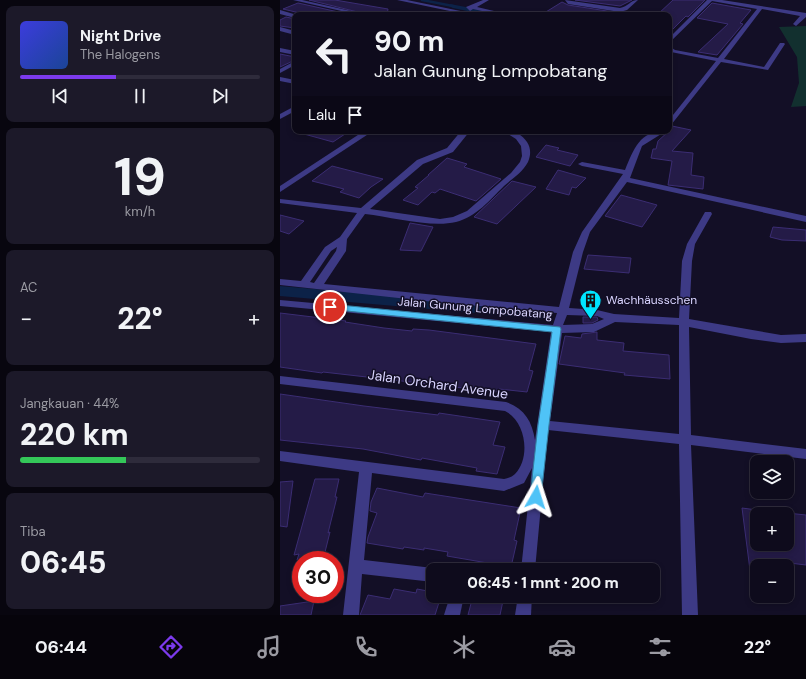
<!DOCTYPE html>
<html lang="id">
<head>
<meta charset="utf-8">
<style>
	:root { --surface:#0e0b1c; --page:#1c1929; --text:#f1f3f6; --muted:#9b9ba3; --line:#2e2b3b; --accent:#7c3aed }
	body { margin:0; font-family:"DM Sans",sans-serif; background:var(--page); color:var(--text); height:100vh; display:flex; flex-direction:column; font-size:15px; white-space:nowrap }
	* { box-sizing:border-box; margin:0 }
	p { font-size:13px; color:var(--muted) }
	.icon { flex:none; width:22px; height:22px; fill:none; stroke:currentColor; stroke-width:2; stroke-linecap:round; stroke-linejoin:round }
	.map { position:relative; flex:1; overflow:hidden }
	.details { display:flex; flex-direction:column; gap:6px; padding:6px; background:#08060f; width:280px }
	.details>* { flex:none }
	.top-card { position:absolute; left:12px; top:12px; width:380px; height:122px; border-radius:8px; box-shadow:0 2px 6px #0003,0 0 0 1px var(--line); background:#0e0b1c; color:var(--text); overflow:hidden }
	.fabs { position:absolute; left:470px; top:455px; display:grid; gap:8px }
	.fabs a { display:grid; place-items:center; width:44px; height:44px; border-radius:8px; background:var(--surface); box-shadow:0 2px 6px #0003,0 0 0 1px var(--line); font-size:20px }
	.speed { position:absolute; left:12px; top:551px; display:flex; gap:8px; font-size:20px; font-weight:700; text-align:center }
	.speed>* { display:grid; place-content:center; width:52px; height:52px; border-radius:50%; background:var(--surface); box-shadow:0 2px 6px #0003,0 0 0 1px var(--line); line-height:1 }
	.speed .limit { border:6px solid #d22; background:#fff; color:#111 }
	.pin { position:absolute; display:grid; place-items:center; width:34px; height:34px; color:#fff; margin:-17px; border:2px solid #fff; border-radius:50%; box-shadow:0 1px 4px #0007 }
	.me { position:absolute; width:44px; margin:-22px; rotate:6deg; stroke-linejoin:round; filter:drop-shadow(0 0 3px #0008) }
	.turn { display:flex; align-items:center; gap:14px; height:84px; padding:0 16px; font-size:18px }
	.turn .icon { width:52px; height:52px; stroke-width:2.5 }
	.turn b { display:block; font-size:28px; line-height:34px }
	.then { display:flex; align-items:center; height:38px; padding:0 16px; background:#0003; gap:8px; font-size:15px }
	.big { font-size:30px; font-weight:800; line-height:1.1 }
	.details .card { flex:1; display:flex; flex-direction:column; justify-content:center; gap:6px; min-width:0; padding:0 14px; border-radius:8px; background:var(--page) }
	.details .dial { align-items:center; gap:0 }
	.dial b { font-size:52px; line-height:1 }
	.song { display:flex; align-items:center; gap:12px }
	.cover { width:48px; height:48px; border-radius:6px; background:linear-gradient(135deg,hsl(240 70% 55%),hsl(220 70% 35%)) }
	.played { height:4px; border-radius:2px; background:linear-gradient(90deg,var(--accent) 40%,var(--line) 40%) }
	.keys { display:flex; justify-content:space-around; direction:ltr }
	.heat { display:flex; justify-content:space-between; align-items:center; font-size:22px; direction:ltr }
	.charge { height:6px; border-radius:3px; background:linear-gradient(90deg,#34c759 44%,var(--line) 0) }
	.trip { position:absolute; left:146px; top:563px; width:234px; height:40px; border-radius:8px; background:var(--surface); box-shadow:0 2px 6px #0003,0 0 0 1px var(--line); font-weight:800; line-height:40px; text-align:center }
	.tab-bar { display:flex; height:64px; justify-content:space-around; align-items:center; background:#06040b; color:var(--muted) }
	.tab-bar .icon { width:28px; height:28px }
	.tab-bar .selected { color:var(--accent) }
	.tab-bar b { font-size:18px; color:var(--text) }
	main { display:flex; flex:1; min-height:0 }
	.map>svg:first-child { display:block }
</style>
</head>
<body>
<main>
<section class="details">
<div class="card">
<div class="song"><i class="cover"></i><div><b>Night Drive</b><p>The Halogens</p></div></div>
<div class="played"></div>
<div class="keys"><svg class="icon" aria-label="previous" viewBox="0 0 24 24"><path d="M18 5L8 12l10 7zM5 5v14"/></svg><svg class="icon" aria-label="pause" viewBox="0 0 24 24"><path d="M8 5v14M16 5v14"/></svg><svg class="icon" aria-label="next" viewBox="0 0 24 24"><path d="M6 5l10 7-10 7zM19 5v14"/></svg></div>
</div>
<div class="card dial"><b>19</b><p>km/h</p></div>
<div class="card"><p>AC</p>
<div class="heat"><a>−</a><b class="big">22°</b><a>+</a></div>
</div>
<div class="card"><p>Jangkauan · 44%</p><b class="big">220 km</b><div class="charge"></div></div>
<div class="card"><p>Tiba</p><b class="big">06:45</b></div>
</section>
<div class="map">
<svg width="526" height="615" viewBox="0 0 526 615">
	<rect width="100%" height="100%" fill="#130f26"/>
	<polygon fill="#12302f" points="526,26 526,106 511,107 519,83 517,57 499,27"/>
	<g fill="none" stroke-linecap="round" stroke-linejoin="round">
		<polyline stroke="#0c2248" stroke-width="2.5" points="142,0 173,6"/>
		<g fill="#0c2248" fill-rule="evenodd">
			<polygon points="170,4 217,13 221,15 206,15 173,8 169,6"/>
			<polygon points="0,286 263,309 268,311 270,314 268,317 263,319 0,296"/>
		</g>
	</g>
	<g fill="#241b47" stroke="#3b2d73">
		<polygon points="29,0 55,0 108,9 107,15 90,15"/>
		<polygon points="295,0 352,0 340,6"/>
		<polygon points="393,0 425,0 408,17 406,16 389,33 389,15 377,15"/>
		<polygon points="282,2 288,5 340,13 343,13 341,15 261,15"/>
		<polygon points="18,3 72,15 28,15 3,9"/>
		<polygon points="432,3 471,10 460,23 463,24 437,55 418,52 448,24 417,18"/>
		<polygon points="6,17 15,19 15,28 0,26 0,20"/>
		<polygon points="0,54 15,57 15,60 0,67"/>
		<polygon points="392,126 411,130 392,151 413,153 411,175 424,177 423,189 388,185 392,161 371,158 373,149 376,149 378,141 389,131"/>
		<polygon points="25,131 53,131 65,134 53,142 24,134"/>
		<polygon points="266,145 279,148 277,150 298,155 290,166 256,157"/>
		<polygon points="167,158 187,164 184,167 221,179 196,201 160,189 155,193 152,192 138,205 123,200 138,188 135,187 149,175 148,175"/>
		<polygon points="52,166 83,174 103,179 91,187 79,198 60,192 64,189 32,181"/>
		<polygon points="278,170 306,178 296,188 292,187 289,195 266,189"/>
		<polygon points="232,181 256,187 217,224 194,217"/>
		<polygon points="341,195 377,205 362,227 325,216"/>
		<polygon points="0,215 24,221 9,234 0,231"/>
		<polygon points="130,223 153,227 141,251 120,250"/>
		<polygon points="493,227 526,230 526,241 502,240 490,237"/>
		<polygon points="308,255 351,258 349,273 304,269"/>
		<polygon points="0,313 66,321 65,322 104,328 132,331 133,329 149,330 256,344 249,370 253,371 247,392 219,389 218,392 43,372 42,373 0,367"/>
		<polygon points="303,317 317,317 318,320 312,323 303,323"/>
		<polygon points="317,332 317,340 344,343 343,351 389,355 390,379 344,375 345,373 279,364 285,336 301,338 302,334"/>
		<polygon points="0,394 84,406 158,415 159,413 220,422 213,445 225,447 217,474 196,471 197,468 142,458 141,460 83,449 0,440"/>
		<polygon points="35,479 59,479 55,497 57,497 48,533 50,532 43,560 17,560 19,554 14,555"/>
		<polygon points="13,481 7,527 0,526 0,482"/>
		<polygon points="97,488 143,497 145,493 241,508 234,540 237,541 231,567 167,556 168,552 144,548 144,550 124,547 123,549 87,543 88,537 97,513 90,511 91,502"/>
		<polygon points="462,508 477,510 477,544 507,544 507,513 526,515 526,565 477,559 477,569 470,570"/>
		<polygon points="114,589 136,593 137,589 153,592 153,596 161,596 155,615 80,615 88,595 110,599"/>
		<polygon points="193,596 224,596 220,615 188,615"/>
		<polygon points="34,601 31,615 0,615 0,606"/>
	</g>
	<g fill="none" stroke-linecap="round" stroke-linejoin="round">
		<g fill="#3d3a85" fill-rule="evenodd">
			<polygon points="13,0 22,0 89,15 79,15"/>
			<polygon points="117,0 127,0 200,15 189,15"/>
			<polygon points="203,0 209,0 197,7 231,15 220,15 193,9 190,11 186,7"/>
			<path d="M285,0L340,8C348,7 350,0 358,0L347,10L340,12L288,4Z"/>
			<polygon points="427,0 442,0 526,13 526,17 516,26 513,24 520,16 482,9 444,59 484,67 500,43 504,43 505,44 488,70 441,62 391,125 389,126 389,120 436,61 391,52 389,51 389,46 395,50 438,58 477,9 432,1 389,43 389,38"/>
			<polygon points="0,10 17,15 15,15 15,18 0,14"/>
			<polygon points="0,27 15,31 15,35 0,31"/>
			<polygon points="0,48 15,51 15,55 0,52"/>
			<polygon points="15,61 15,65 0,73 0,69"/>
			<polygon points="0,77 15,80 15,84 0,81"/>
			<polygon points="15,106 15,111 0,119 0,114"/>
			<polygon points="84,131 93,131 0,192 0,186"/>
			<path d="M181,131H190L173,152L143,164L90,209L160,219L173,217L187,211L231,173L240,162L242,156L241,146L236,139L223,131C233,131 241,133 247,142C251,148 251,155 248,162C242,173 233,178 224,186C210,200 196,217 176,222C151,228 112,217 85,214L67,239L66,251L44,284L279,307L293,252L302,232L343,174L302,166L298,164L302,162L345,170C354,149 359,131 386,131L362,146L350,178L526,216V222L347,182L310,232L303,252L289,308L317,310L334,314L399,318L402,261L407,244L425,212H431L432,214L415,244L412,261L409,319L501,335L526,334V342L501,343L471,339L409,327L411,435L526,449V459L411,445L418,615H402L399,444L268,430L255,570H241L252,468L244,483L224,491L92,473L84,560L153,568L158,570H153V582L82,574L79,615H63L79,472L0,461V451L224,479C228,478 232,477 235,474C251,458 246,421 225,411L0,384V376L226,402C244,408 252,421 255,440L271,332L0,306V300L273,325L277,313L155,302L0,285V279L21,281L45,247L60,237L77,213L0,203V199L81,208L137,160L167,148ZM57,247L56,251L34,283L30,282L51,251ZM287,315L317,316L324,319L312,324L283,325ZM335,322L399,325V434L270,421L282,333L314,332Z"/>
			<polygon points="170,596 184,596 180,615 164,615"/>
			<polygon points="238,596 252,596 251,615 235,615"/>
		</g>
	</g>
	<polygon fill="#4fc3f7" stroke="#337fa1" points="50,304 280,327 281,329 269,425 261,497 260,501 256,503 251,501 250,497 258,425 272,332 47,309 45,307"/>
	<defs>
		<symbol id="building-pin" viewBox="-11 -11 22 30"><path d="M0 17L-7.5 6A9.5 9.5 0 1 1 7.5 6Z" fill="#00e5ff" stroke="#130f26"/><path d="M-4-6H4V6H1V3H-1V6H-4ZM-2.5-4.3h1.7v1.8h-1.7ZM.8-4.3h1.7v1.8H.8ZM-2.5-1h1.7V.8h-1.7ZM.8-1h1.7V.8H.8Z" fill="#111"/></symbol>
	</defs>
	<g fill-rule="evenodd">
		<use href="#building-pin" x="298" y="288" width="25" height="34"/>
	</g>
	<g text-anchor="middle" stroke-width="3" stroke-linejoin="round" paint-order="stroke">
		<g font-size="12" fill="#d9d4ff" stroke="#130f26" text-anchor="start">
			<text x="326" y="304">Wachhäusschen</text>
		</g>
		<g font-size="12" fill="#d9d4ff" stroke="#130f26">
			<text transform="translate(195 308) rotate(5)" y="4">Jalan Gunung Lompobatang</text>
		</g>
		<g font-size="14" fill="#d9d4ff" stroke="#130f26">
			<text transform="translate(158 384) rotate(8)" y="5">Jalan Orchard Avenue</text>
		</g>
	</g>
</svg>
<div class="fabs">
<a><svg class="icon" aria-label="layers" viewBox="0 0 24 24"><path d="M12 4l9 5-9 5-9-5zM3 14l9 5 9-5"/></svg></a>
<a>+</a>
<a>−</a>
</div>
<div class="speed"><div class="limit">30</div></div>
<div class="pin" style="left:50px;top:307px;background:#d93025"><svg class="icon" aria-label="arrive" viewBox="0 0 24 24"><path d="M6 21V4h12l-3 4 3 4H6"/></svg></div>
<svg class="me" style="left:256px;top:497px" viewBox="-20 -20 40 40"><path d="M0-17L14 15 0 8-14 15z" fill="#4fc3f7" stroke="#fff" stroke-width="4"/></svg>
<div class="trip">06:45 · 1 mnt · 200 m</div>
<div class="top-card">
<div class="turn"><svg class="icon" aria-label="left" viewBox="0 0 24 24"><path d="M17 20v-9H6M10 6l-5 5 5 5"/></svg><div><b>90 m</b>Jalan Gunung Lompobatang</div></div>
<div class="then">Lalu<svg class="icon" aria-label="arrive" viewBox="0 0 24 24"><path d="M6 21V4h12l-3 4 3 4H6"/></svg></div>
</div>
</div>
</main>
<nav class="tab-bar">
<b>06:44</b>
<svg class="icon selected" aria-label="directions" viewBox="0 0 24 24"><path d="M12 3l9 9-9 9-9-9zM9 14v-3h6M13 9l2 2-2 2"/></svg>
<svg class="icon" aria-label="music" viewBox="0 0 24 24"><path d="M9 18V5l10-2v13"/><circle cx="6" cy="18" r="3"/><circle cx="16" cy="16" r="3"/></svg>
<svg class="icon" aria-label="phone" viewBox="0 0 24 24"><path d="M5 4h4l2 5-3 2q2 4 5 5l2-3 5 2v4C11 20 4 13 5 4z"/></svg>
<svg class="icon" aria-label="climate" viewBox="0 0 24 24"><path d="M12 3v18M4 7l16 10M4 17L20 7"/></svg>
<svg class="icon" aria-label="car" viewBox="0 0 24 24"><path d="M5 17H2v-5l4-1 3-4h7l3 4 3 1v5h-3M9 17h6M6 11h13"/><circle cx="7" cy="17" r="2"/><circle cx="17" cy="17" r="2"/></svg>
<svg class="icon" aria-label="filters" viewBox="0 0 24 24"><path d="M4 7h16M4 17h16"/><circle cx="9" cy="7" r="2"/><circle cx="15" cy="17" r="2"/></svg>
<b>22°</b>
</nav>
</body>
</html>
